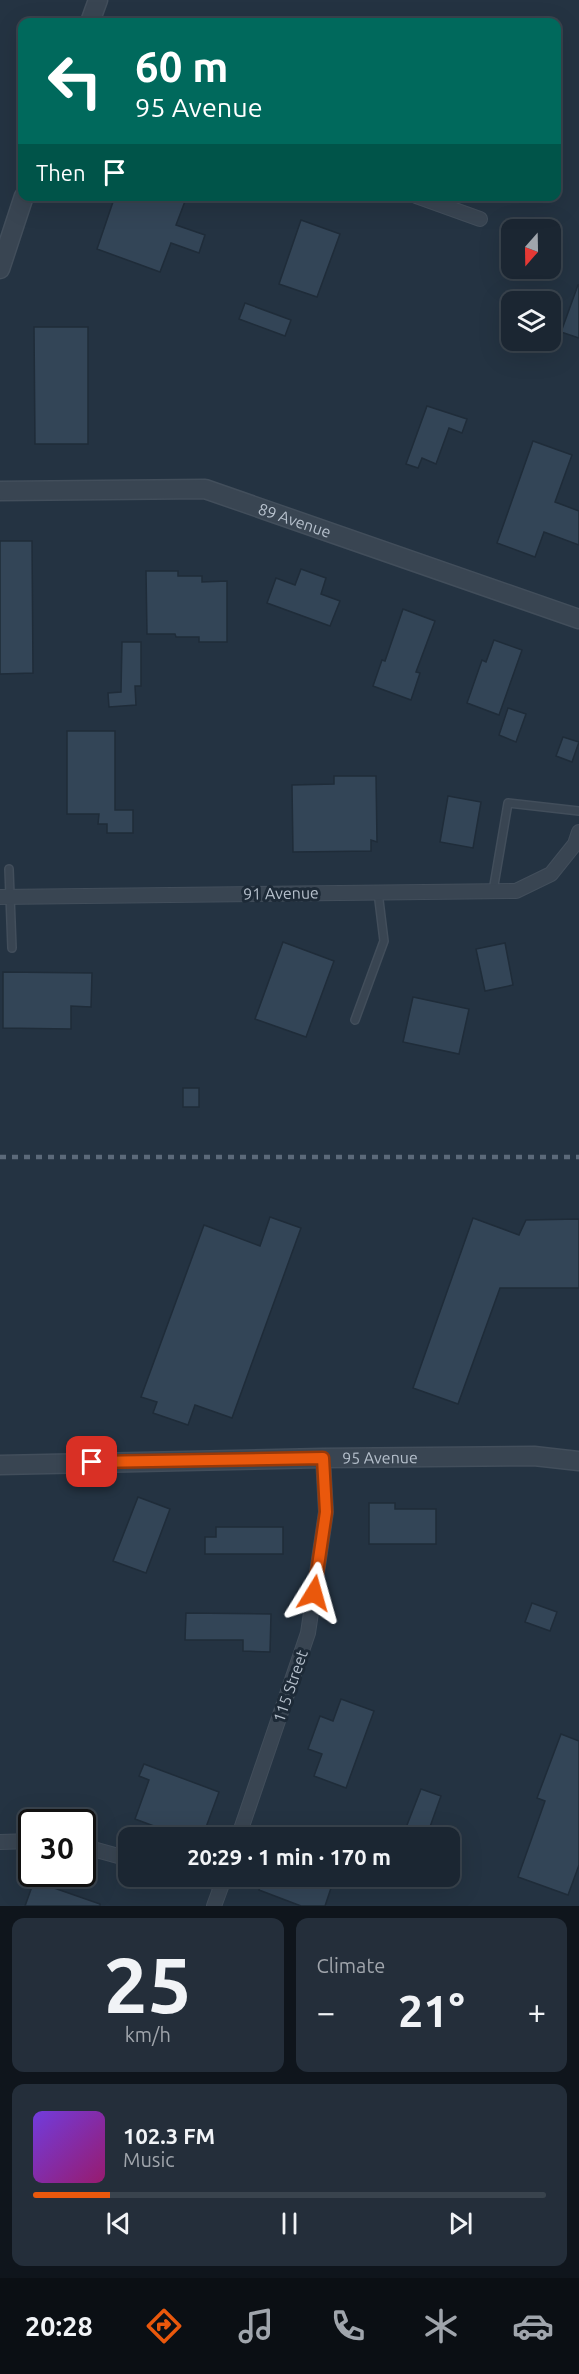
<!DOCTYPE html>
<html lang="en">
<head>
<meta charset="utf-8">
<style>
	:root { --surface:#1b2632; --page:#242e3a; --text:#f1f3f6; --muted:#a0a5ac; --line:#39434d; --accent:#ea580c }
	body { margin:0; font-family:Ubuntu,sans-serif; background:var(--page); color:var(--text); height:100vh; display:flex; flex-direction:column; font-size:22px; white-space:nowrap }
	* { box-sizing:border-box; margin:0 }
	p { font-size:20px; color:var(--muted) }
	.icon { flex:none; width:33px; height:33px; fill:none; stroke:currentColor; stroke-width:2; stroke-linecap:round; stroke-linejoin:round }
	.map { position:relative; height:1906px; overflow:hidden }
	.sheet { display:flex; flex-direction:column; gap:12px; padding:12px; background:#0f151c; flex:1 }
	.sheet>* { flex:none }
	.banner { position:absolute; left:18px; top:18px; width:543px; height:183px; border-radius:12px; box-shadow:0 6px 24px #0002,0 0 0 2px var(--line); background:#00695c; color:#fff; overflow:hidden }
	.needle { width:39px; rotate:200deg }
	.buttons { position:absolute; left:501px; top:219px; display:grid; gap:12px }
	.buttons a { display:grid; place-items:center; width:60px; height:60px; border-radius:12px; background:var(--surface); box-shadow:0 6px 24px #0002,0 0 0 2px var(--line); font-size:30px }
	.speed { position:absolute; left:18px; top:1809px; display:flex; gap:12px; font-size:30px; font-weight:700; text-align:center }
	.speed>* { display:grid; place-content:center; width:78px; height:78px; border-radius:50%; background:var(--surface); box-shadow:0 6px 24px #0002,0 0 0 2px var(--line); line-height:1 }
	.speed .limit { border:3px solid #111; border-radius:9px; background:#fff; color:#111 }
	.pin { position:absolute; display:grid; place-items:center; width:51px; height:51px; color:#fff; margin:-26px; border-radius:12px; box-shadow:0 3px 9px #0006 }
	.me { position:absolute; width:66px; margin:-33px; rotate:8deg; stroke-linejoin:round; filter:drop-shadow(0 0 4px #0008) }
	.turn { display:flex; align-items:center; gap:21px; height:126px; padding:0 18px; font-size:27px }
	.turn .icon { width:78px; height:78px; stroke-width:2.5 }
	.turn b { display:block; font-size:42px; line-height:51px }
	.then { display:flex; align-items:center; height:57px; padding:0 18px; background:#0003; gap:12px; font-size:22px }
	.big { font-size:45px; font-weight:600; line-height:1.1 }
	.sheet .widget { flex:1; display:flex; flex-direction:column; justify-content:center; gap:9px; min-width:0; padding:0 21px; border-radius:12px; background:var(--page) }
	.sheet .dial { align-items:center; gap:0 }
	.dial b { font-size:78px; line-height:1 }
	.song { display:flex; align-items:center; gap:18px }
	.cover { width:72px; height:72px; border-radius:9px; background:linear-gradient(135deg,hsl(260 70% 55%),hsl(320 70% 35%)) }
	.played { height:6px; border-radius:3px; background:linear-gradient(90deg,var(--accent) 15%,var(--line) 15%) }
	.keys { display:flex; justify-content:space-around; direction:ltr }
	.heat { display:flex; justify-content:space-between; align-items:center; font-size:33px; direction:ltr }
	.sheet .tiles { flex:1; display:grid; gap:12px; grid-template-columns:1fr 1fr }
	.widget:last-child { grid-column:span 2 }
	.trip { position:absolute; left:118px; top:1827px; width:342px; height:60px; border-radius:12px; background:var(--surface); box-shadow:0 6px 24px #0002,0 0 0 2px var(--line); font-weight:600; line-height:60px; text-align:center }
	.menu { display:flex; height:96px; justify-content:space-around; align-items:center; background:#0b0f14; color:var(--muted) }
	.menu .icon { width:42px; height:42px }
	.menu .selected { color:var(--accent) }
	.menu b { font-size:27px; color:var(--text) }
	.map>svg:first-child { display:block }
</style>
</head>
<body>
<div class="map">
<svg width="579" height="1906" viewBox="0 0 579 1906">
	<rect width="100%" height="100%" fill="#243342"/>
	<g fill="#334557" stroke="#1f2c39" stroke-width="1.5">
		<polygon points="115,196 187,196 176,225 205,235 199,253 171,243 160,272 97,249"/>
		<polygon points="301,220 340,234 317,297 279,284"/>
		<polygon points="578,285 579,285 579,338 561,332"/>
		<polygon points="245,303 291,320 285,336 239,319"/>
		<polygon points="34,327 88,327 88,444 35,444"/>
		<polygon points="427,406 467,419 462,433 449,428 436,464 422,458 418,468 406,464"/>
		<polygon points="533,441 572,455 555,502 579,511 579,545 544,532 535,557 497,543"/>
		<polygon points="0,541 32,541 33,673 0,674"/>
		<polygon points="301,569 326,578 321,594 340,601 330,626 267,603 276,578 295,585"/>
		<polygon points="146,571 178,571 178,576 202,576 202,582 227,581 227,642 199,642 199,637 176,637 175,634 147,634"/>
		<polygon points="403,609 435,621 416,672 420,673 411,700 373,686 382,660 385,661"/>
		<polygon points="494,640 522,650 499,715 467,703 482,660 486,662"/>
		<polygon points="122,642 141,642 141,686 135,686 136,705 109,707 108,693 121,692"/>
		<polygon points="508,708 526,714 516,742 499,735"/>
		<polygon points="67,731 115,731 115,810 133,810 133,833 107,833 107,824 98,824 99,814 67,814"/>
		<polygon points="563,737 579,742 572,762 556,756"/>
		<polygon points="334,776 376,776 377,842 371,840 371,851 293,852 292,785 334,784"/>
		<polygon points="448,796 481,802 473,848 440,842"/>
		<polygon points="283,942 334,961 306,1037 255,1019"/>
		<polygon points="505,943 513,985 485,991 476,949"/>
		<polygon points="3,972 92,973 91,1007 71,1006 71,1029 3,1028"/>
		<polygon points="413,997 469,1009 459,1054 403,1042"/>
		<rect x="183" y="1088" width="16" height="19"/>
		<polygon points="270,1217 301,1228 232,1418 195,1405 188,1425 153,1413 157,1402 141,1397 204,1225 260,1246"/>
		<polygon points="473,1218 519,1235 526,1220 579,1219 579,1288 500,1288 458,1404 413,1388"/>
		<polygon points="138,1497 170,1509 146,1573 113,1561"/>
		<polygon points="369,1503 395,1503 395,1509 436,1509 436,1544 369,1544"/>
		<polygon points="216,1527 283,1527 283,1554 205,1554 205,1537 216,1537"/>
		<polygon points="532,1603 557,1612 550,1631 525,1622"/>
		<polygon points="186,1613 271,1614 270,1652 243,1651 243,1640 185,1640"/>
		<polygon points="341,1699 374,1711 346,1788 314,1776 322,1754 308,1749 320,1716 333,1721"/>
		<polygon points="561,1734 579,1741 579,1865 568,1895 518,1877 545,1801 537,1798"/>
		<polygon points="144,1764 219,1792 202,1838 186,1838 135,1819 149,1780 139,1776"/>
		<polygon points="421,1789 441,1796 426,1838 402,1838"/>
		<polygon points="264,1876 335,1876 325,1906 301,1906 259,1890"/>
		<polygon points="34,1881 100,1904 100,1906 25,1906"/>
	</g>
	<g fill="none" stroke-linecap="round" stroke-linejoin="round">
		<defs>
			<g id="service">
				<polyline points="9,869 12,948"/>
				<polyline points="493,891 508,803 579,811"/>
				<polyline points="355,1020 384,941 378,892"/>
			</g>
			<g id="minor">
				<polyline points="416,196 480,219"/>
				<polyline points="0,897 516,891 551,874 575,844 579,832"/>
				<polyline points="238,1838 308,1633 326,1512 323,1458"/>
				<polyline points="0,1842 32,1841"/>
				<polyline points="82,1846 129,1859"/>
				<polyline points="193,1876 222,1884"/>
				<polyline points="214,1906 225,1876"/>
			</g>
			<g id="tertiary">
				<polyline points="90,22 98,0"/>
				<polyline points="0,269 24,196"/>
				<path id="s1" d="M0,491L205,489L579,619"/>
				<path id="s2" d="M0,1465L323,1458L534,1456L579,1461"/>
			</g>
		</defs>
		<use href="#service" stroke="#424e5b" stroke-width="10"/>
		<use href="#minor" stroke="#424e5b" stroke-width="16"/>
		<use href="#tertiary" stroke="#424e5b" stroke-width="21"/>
		<use href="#service" stroke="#394552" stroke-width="7"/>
		<use href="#minor" stroke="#394552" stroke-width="14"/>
		<use href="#tertiary" stroke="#394552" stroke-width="18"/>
		<polyline stroke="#5b6979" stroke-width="4.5" stroke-dasharray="6 6" stroke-linecap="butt" points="0,1157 579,1157"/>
	</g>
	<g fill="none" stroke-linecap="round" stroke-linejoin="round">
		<defs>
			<polyline id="route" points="92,1462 323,1458 326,1512 314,1593"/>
		</defs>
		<use href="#route" stroke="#983908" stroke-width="15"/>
		<use href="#route" stroke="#ea580c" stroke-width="10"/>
	</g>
	<g text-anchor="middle" stroke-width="6" stroke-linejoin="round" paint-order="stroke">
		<g font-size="16" fill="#b6c0cc" stroke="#1d2a37">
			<text dy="6" stroke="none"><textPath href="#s1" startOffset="300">89 Avenue</textPath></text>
			<text transform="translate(281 893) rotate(-1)" y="6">91 Avenue</text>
			<text dy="6" stroke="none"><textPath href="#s2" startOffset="380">95 Avenue</textPath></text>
			<text transform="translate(290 1686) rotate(-71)" y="6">115 Street</text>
		</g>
	</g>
</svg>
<div class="buttons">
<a><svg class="needle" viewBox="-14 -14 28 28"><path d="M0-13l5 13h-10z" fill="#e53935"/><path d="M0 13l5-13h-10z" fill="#a0a5ac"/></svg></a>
<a><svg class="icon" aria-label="layers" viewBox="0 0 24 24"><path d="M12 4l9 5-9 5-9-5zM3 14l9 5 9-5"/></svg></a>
</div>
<div class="speed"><div class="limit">30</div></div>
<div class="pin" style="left:92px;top:1462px;background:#d93025"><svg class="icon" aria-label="arrive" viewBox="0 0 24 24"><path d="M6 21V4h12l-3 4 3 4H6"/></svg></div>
<svg class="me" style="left:314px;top:1593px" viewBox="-20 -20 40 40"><path d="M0-17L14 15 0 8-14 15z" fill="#ea580c" stroke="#fff" stroke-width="4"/></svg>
<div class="trip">20:29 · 1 min · 170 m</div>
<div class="banner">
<div class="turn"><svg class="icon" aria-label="left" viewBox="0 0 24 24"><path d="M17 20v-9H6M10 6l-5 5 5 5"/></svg><div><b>60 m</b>95 Avenue</div></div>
<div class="then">Then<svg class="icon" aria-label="arrive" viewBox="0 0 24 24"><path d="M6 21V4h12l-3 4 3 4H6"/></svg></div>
</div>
</div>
<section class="sheet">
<div class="tiles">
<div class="widget dial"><b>25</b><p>km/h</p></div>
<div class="widget"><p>Climate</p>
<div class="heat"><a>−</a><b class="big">21°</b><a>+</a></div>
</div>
<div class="widget">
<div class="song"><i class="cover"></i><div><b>102.3 FM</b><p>Music</p></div></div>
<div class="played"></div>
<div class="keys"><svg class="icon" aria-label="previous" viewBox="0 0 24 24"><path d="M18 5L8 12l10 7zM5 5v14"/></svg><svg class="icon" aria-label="pause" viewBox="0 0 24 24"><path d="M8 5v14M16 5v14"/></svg><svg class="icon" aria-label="next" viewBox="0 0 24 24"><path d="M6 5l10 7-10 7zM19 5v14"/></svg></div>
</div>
</div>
</section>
<nav class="menu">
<b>20:28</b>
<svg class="icon selected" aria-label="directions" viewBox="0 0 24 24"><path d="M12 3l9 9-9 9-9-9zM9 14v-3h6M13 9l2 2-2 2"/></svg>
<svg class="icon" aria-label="music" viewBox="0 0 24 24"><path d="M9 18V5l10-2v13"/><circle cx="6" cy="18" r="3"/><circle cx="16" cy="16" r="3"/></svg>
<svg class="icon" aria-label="phone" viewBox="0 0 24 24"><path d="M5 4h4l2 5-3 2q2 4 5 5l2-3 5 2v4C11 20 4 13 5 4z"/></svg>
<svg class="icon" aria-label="climate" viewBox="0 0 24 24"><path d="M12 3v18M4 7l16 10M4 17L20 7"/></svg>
<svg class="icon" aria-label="car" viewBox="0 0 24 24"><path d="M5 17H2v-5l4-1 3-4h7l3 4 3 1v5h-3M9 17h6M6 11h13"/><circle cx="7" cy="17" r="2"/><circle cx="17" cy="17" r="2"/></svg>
</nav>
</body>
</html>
